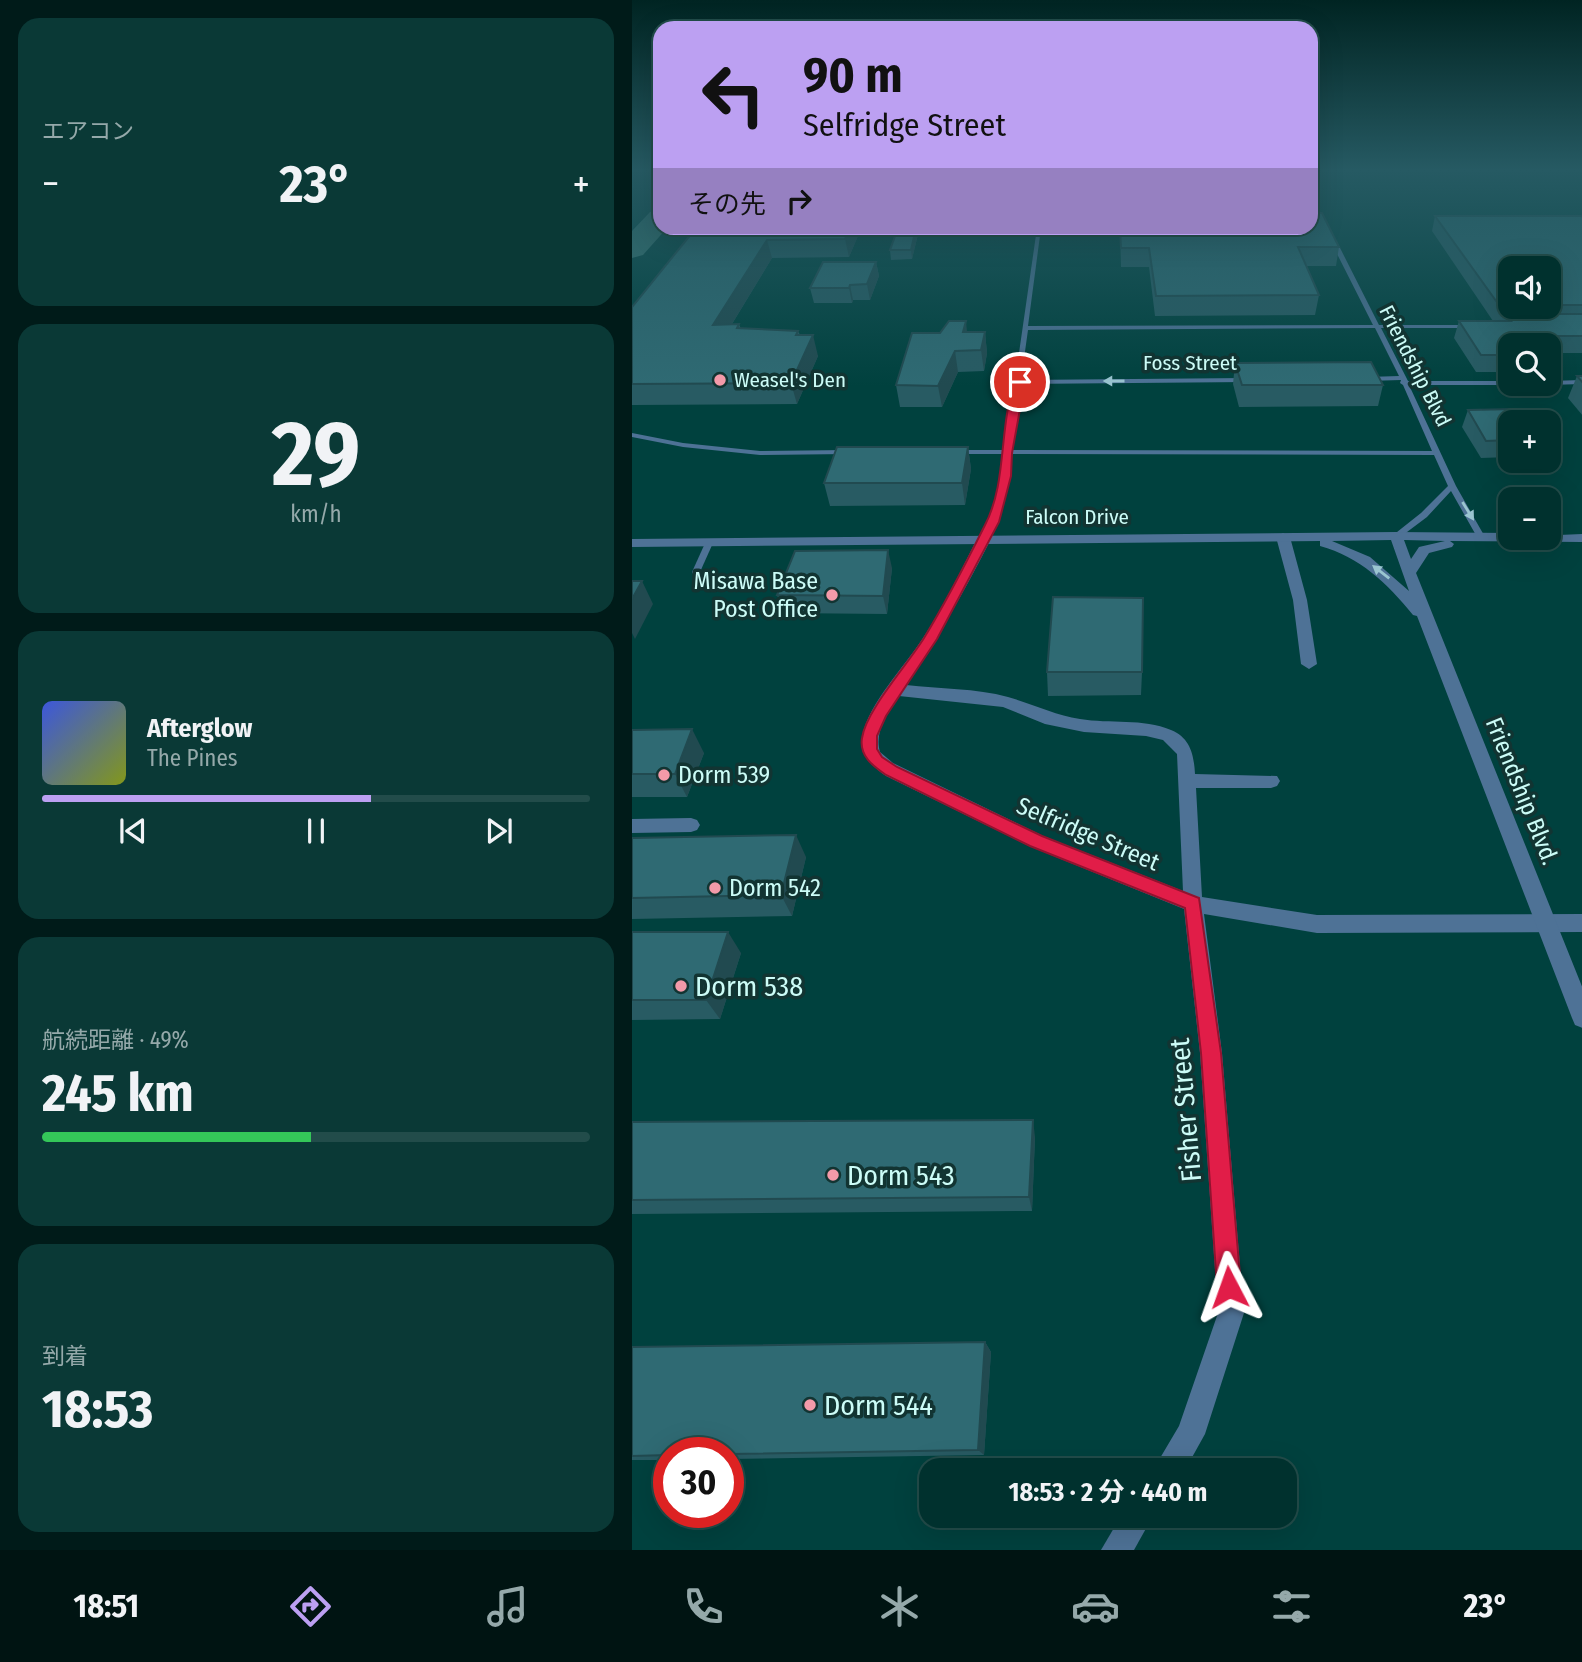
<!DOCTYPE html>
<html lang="ja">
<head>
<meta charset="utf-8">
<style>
	:root { --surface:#00312e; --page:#0a3936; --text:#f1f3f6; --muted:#95a9aa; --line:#224c4a; --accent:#bca0f2 }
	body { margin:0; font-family:"Fira Sans Condensed","Noto Sans JP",sans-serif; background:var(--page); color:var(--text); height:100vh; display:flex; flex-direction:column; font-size:26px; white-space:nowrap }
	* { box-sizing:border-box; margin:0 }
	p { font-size:23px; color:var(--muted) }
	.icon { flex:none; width:38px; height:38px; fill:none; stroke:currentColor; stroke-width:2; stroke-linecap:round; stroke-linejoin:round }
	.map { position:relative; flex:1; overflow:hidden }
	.details { display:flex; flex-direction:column; gap:18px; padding:18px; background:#001b19; width:632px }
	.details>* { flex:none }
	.guide { position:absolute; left:21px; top:21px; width:665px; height:214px; border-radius:21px; box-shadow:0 7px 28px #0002,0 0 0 2px var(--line); background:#bca0f2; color:#111; overflow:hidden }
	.tools { position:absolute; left:866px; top:256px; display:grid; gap:14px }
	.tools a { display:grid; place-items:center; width:63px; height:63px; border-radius:14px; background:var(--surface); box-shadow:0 7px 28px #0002,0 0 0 2px var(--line); font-size:35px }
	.speed { position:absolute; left:21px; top:1437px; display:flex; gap:14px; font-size:35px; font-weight:700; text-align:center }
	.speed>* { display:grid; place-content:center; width:91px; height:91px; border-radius:50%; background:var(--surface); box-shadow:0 7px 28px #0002,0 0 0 2px var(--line); line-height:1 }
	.speed .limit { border:10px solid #d22; background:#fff; color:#111 }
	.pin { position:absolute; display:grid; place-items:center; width:60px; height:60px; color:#fff; margin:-30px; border:4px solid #fff; border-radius:50%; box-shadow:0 2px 7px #0007 }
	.me { position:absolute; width:77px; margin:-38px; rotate:356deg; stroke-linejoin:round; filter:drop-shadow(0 0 5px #0008) }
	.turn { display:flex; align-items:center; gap:24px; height:147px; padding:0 35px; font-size:32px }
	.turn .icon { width:91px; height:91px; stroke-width:2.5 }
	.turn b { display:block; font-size:49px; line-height:60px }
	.then { display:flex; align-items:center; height:66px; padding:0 35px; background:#0003; gap:14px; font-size:26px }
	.big { font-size:52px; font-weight:700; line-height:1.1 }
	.details .tile { flex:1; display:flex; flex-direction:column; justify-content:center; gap:10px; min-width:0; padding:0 24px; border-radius:21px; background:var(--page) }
	.details .dial { align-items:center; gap:0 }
	.dial b { font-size:91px; line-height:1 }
	.song { display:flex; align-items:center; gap:21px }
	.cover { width:84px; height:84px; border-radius:10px; background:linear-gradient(135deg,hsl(230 70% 55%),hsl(70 70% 35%)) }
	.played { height:7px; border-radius:4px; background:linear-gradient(90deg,var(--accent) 60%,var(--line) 60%) }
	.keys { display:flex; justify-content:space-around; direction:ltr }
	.heat { display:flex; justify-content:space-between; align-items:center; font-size:38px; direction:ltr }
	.charge { height:10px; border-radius:5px; background:linear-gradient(90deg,#34c759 49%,var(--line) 0) }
	.trip { position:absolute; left:287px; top:1458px; width:378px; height:70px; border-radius:21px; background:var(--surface); box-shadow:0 7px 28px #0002,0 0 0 2px var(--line); font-weight:700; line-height:70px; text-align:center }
	.tabs { display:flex; height:112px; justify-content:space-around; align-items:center; background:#001412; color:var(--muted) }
	.tabs .icon { width:49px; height:49px }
	.tabs .active { color:var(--accent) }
	.tabs b { font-size:32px; color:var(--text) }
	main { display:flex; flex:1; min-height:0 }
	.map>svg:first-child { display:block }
</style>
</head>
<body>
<main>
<section class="details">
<div class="tile"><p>エアコン</p>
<div class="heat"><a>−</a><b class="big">23°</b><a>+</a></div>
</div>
<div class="tile dial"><b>29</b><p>km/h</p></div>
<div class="tile">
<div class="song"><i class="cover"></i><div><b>Afterglow</b><p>The Pines</p></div></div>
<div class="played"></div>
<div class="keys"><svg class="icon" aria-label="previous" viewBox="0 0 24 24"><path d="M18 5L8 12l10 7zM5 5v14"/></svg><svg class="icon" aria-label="pause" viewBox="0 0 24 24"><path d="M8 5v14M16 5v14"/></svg><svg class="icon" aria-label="next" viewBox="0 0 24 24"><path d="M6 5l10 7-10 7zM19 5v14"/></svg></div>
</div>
<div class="tile"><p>航続距離 · 49%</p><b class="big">245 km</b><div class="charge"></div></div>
<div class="tile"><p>到着</p><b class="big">18:53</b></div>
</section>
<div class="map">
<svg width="951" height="1550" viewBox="0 0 951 1550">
	<rect width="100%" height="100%" fill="#00413e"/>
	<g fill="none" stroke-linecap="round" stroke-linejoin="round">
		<polygon fill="#3a7672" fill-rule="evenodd" points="28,210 28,228 35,228 11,255 0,258 0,231 18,212"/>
		<g fill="#4e7296" fill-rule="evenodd">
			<path d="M405,228H409L396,326L741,325L698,240L701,238L704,240L747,325H839V327L837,328H749L776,381H878V383H881L878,385H777L824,486L853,537L852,539H846L845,537L819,491L795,517L767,538H761L760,536L789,513L816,486L802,455L380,454C376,484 370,515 355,541H349L348,539C362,513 368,484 372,454H323L319,452L323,450H373ZM743,328L767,376L735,377L732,379L735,381L769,380L768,383L771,385L800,451L380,450L389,384L614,382L617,380L614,378L389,380L396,330Z"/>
			<polygon points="951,380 951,384 917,385 914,383 917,383 917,381"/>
			<polygon points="0,433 51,443 128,451 216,450 220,452 216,454 128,455 51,447 0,437"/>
			<polygon points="74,541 77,541 81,543 68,572 64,575 61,574 60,572"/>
		</g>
		<g fill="#4e7296" fill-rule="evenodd">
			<polygon points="651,533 658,537 675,600 685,664 677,669 669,664 661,600 644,537"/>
			<path d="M352,535L359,539C333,590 306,638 274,685C307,689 344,688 376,697C401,704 423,715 448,719C478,724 511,718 539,730C559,738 562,756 563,774L645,776L648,781L645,786L639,788H564L570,897L685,915L951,914V932L685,933L572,914L590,1053L612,1313L573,1434L553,1470H521L547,1426L586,1313L568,1053L552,909L397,846L254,776C241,767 227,755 230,737C236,704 273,666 291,638C312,606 328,572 345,539ZM267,696L371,707L413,724L452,732L514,736L531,740L545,754L551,891L411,836L261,763L248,752C242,731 256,712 267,696Z"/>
			<polygon points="59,818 65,820 68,825 65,830 59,832 0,833 0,819"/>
			<polygon points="489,1516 521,1516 502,1550 469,1550"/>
		</g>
		<path fill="#4e7296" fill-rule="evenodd" d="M764,532L878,533V537L951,534V542L818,541L822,544L820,547L797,553L784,573L951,989V1028L943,1025L940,1018L785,616L781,615C755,583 728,557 688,546V541L0,547V539ZM759,540L777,591L738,557L700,541ZM772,540L813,541L787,547L779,559Z"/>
	</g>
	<g fill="#285b63" fill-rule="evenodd">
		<path d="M803,216L951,217V353H917V345H878V372H844L822,338L827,321H861L800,231ZM878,268H917V306H878Z"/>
		<polygon points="64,228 228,231 217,257 140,258 100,324 107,324 109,329 166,331 168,335 186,356 165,404 0,405 0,307"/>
		<polygon points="266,228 287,228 287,230 280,259 259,260 258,250"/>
		<polygon points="488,228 679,228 707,247 704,266 674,266 687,295 683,315 523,316 517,267 489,267"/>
		<polygon points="244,262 247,276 238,300 221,300 220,303 182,303 178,288"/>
		<polygon points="335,332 353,332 355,353 352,371 326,372 310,407 268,407 264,385"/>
		<polygon points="603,363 751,385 746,406 607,407 601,384"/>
		<polygon points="945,376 951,376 951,416 936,398"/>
		<polygon points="836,410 878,422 878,457 849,458 830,427"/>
		<polygon points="336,447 339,469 333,505 198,506 192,483"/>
		<polygon points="260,568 255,614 151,613 145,595"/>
		<polygon points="415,672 510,672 509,695 416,696"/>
		<polygon points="0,730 72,753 55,797 0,797"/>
		<polygon points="0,838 174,857 160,916 0,919"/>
		<polygon points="0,932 109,953 88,1019 0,1020"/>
		<polygon points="0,1122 403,1137 400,1211 0,1214"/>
		<polygon points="353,1342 359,1352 352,1455 96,1459 96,1452 37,1452 37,1460 0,1460 0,1347"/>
	</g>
	<g fill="#214a50">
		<polygon points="219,228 228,228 228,231 217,257 213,239"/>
		<polygon points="284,228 287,228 287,230 280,259 279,250"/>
		<polygon points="135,240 140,258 87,345 81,325"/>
		<polygon points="244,262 247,276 238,300 235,284"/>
		<polygon points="218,285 221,300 220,303 217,288"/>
		<polygon points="334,321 336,342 331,332"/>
		<polygon points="353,332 355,353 352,371 349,350"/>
		<polygon points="181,335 186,356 165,404 159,383"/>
		<polygon points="323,351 326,372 310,407 306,386"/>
		<polygon points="336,447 339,469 333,505 330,483"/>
		<polygon points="256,550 260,568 255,614 251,596"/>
		<polygon points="10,581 21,604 3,639 0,633 0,599"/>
		<polygon points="60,729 72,753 55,797 43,774"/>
		<polygon points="164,835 174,857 160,916 149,895"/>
		<polygon points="96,932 109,953 88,1019 74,1000"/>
		<polygon points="401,1120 403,1137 400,1211 397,1197"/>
		<polygon points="353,1342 359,1352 352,1455 346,1450"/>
	</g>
	<g fill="#2f6a73" stroke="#214a50" stroke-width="2">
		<polygon points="679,213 690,213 707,247 666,247 687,295 524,296 517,248 489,248 488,228 679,228"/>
		<polygon points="803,216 949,216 951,217 951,305 917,305 917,268 878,268 878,305 867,305"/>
		<polygon points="64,228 219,228 213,239 135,240 81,325 107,324 105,328 166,331 164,335 181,335 159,383 0,384 0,307"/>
		<polygon points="266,228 284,228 279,250 258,250"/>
		<polygon points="191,262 244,262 235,284 218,285 217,288 178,288"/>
		<polygon points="874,314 951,314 951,336 897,336 904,345 878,345 878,355 849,355 827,321 879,321"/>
		<polygon points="317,321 334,321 331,332 353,332 349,350 323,351 306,386 264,385 280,333 308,333"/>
		<polygon points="739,362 751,385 610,385 603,363"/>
		<polygon points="945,376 951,376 951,383"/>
		<polygon points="883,409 891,422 878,422 878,440 854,441 836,410"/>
		<polygon points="205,447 336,447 330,483 192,483"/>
		<polygon points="256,550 251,596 145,595 163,551"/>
		<polygon points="0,581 10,581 0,599"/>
		<polygon points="421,597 511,598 510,672 415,672"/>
		<polygon points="60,729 43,774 0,774 0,730"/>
		<polygon points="164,835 149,895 0,898 0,838"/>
		<polygon points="0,932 96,932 74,1000 0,1000"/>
		<polygon points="401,1120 397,1197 0,1200 0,1122"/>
		<polygon points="353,1342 346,1450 96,1454 96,1452 37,1452 37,1455 0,1456 0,1347"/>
	</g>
	<defs><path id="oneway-solid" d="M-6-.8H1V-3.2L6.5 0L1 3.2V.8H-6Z" transform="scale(1.75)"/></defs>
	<g fill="#9ac5d0">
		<use href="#oneway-solid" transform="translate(482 381) rotate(180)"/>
		<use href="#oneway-solid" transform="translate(836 511) rotate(58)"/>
		<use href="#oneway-solid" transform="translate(749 572) rotate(-142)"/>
	</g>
	<linearGradient id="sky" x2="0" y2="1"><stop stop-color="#002422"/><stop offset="0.44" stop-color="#265a63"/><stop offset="1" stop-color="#265a63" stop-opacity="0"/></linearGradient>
	<rect width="951" height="386" fill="url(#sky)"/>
	<path fill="#e11d48" stroke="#92132f" stroke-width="2" d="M384,379L393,382L380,453L379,476L367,522L305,639L254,716L245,736V749L250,757L265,767L410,836L567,898L589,1053L609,1287L605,1295L597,1299L588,1295L585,1287L569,1053L553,908L398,846L254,775C241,766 227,756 230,738C234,710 276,664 292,638C314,602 334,563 353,525C376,481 366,425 384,379Z"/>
	<g fill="#f39aa9" stroke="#123432" stroke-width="2.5">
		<circle cx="88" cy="380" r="7"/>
		<circle cx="200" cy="595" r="7"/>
		<circle cx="32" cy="775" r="7"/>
		<circle cx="83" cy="888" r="7"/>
		<circle cx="49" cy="986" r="7"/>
		<circle cx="201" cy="1175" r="7"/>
		<circle cx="178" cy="1405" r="7"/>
	</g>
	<g text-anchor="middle" stroke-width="7" stroke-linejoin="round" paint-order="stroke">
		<g font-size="21" fill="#ccfcf7" stroke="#123432">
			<text x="558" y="370">Foss Street</text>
			<text transform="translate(783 366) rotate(63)" y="7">Friendship Blvd</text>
			<text x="445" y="524">Falcon Drive</text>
		</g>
		<g font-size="21" fill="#ccfcf7" stroke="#123432" text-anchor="start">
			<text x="102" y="387">Weasel's Den</text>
		</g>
		<g font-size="24" fill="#ccfcf7" stroke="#123432" text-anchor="start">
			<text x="186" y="589" text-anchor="end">Misawa Base<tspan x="186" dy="28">Post Office</tspan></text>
			<text x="46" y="783">Dorm 539</text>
			<text x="97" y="896">Dorm 542</text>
		</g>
		<g font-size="24" fill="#ccfcf7" stroke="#123432">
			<text transform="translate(890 791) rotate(68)" y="8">Friendship Blvd.</text>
			<text transform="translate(456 834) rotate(23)" y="8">Selfridge Street</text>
		</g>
		<g font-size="28" fill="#ccfcf7" stroke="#123432" text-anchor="start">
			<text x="63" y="996">Dorm 538</text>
			<text x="215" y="1185">Dorm 543</text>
			<text x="192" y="1415">Dorm 544</text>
		</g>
		<g font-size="28" fill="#ccfcf7" stroke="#123432">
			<text transform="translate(553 1110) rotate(-95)" y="10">Fisher Street</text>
		</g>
	</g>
</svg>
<div class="tools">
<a><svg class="icon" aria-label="sound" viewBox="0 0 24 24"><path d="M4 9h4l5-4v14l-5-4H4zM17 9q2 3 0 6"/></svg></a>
<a><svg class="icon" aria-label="search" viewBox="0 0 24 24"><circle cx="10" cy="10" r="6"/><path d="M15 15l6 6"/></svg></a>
<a>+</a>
<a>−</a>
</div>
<div class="speed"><div class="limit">30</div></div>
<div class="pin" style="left:388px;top:382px;background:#d93025"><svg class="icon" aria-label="arrive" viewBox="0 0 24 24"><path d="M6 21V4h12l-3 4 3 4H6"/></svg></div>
<svg class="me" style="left:597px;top:1287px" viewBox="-20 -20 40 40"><path d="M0-17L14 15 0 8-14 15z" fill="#e11d48" stroke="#fff" stroke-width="4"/></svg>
<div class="trip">18:53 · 2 分 · 440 m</div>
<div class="guide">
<div class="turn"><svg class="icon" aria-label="left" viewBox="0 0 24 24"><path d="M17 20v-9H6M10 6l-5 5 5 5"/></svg><div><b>90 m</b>Selfridge Street</div></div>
<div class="then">その先<svg class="icon" aria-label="right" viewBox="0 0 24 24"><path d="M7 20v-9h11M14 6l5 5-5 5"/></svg></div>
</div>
</div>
</main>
<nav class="tabs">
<b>18:51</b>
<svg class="icon active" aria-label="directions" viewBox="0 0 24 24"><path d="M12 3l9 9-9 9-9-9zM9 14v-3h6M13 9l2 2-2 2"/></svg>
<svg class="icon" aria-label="music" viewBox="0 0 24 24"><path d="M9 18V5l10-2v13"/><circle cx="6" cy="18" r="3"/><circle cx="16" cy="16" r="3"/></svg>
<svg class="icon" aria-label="phone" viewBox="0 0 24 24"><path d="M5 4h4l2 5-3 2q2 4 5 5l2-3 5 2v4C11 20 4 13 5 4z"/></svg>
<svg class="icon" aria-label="climate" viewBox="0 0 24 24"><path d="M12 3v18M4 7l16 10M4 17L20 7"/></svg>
<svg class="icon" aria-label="car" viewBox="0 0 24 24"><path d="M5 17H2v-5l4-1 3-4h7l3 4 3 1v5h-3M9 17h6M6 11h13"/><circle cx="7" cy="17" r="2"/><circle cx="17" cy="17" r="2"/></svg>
<svg class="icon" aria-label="filters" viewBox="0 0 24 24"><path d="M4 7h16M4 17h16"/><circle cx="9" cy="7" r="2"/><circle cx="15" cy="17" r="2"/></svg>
<b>23°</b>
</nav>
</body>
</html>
